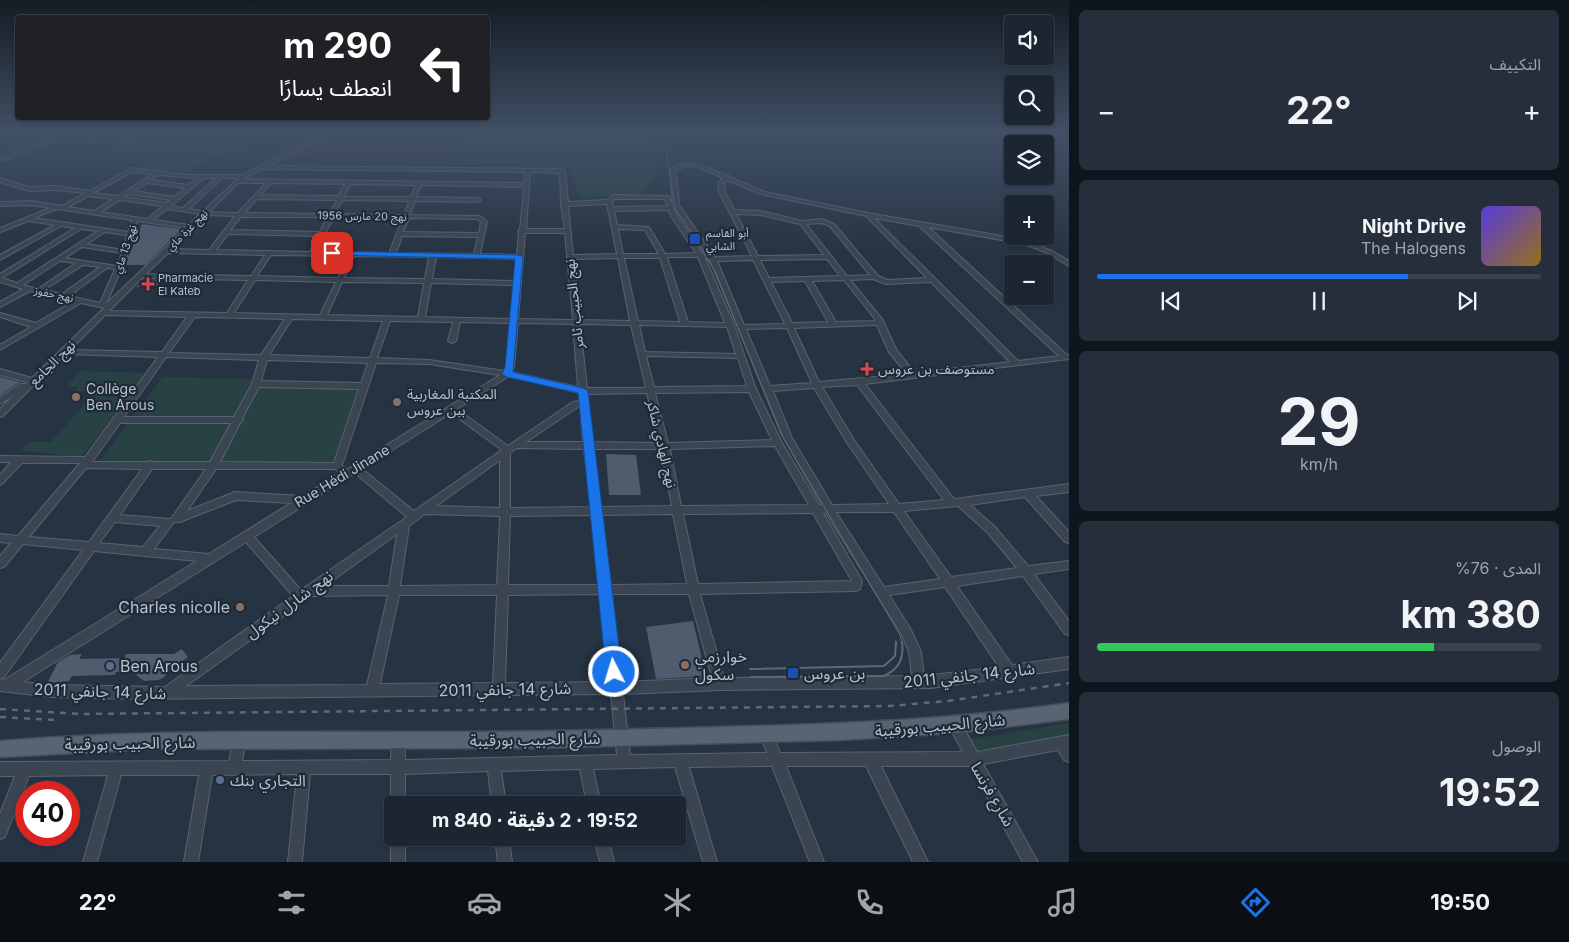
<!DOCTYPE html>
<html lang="ar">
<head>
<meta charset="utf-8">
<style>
	:root { --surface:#1c2632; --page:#252e3a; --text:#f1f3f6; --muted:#a0a5ac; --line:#3a434d; --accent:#1a73e8 }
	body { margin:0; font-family:Inter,"Noto Sans Arabic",sans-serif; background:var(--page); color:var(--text); direction:rtl; height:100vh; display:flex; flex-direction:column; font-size:19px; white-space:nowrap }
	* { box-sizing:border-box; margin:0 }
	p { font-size:16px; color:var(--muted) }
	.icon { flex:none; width:28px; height:28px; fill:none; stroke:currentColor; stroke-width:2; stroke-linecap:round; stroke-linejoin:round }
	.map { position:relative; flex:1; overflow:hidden; direction:ltr }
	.drawer { display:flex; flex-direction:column; gap:10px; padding:10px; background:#0f151c; width:500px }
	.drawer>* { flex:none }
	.banner { position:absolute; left:15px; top:15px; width:475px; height:105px; border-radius:5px; box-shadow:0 1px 4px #0004,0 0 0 1px var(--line); direction:rtl; background:#202124; color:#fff; overflow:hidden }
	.controls { position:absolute; left:1004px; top:15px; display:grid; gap:10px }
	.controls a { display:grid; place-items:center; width:50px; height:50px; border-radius:5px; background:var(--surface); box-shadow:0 1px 4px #0004,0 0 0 1px var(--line); font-size:25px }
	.speed { position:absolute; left:15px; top:781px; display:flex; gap:10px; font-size:25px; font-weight:700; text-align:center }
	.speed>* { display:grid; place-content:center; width:65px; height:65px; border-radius:50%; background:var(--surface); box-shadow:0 1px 4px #0004,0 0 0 1px var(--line); line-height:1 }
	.speed .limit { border:8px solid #d22; background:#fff; color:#111 }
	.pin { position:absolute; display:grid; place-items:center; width:42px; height:42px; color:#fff; margin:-21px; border-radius:10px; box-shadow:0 2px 8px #0006 }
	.me { position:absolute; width:55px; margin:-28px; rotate:355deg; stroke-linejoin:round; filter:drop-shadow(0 0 4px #0008) }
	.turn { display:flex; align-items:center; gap:18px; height:105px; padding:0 15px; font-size:22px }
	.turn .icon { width:65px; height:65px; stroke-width:2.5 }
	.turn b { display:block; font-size:35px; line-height:42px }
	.big { font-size:38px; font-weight:700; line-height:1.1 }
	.drawer .widget { flex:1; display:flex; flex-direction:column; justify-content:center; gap:8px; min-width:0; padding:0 18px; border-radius:8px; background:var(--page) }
	.drawer .dial { align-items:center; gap:0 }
	.dial b { font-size:65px; line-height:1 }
	.song { display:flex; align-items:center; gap:15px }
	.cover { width:60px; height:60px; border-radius:8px; background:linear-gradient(135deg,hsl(250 70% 55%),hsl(40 70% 35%)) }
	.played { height:5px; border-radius:2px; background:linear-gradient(90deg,var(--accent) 70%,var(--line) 70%) }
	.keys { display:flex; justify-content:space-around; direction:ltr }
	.heat { display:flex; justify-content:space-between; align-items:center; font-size:28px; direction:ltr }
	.charge { height:8px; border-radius:4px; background:linear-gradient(90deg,#34c759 76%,var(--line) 0) }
	.trip { position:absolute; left:384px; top:796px; width:302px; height:50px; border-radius:5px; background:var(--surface); box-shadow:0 1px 4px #0004,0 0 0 1px var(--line); font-weight:700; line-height:50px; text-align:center; direction:rtl }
	.menu { display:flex; height:80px; justify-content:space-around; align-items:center; background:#0b0f14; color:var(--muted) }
	.menu .icon { width:35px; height:35px }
	.menu .active { color:var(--accent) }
	.menu b { font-size:22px; color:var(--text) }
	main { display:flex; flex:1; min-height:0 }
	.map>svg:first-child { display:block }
</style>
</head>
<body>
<main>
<section class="drawer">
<div class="widget"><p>التكييف</p>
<div class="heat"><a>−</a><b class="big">22°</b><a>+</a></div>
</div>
<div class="widget">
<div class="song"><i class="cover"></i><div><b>Night Drive</b><p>The Halogens</p></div></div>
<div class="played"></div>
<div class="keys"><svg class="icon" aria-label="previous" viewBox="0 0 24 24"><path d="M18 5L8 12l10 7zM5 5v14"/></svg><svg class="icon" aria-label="pause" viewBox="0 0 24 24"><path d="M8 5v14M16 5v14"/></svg><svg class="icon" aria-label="next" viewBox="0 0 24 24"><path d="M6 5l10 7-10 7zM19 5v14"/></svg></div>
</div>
<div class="widget dial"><b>29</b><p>km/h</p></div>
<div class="widget"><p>المدى · 76%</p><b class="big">380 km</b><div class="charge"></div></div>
<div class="widget"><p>الوصول</p><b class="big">19:52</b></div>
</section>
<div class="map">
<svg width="1069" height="862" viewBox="0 0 1069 862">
	<rect width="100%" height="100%" fill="#263343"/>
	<polygon fill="#343343" points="336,133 460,133 435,159 284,158"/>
	<g fill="#284143">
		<polygon points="79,133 152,133 140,137 120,133 94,143 77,139 86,136"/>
		<polygon points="464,133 649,133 658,148 658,176 643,192 644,195 579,197 571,168 523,167 516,163 438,162"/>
		<polygon points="125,135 165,145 149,153 106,143"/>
		<path d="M214,139C226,142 237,142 249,145L221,157L196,150L201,148L197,146Z"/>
		<polygon points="177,144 191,145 186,149 195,150 185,156 179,155 184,157 161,170 136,167"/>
		<polygon points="191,154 211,157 186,173 164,170"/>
		<polygon points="80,371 147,373 81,457 21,451 29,442 51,442 89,399 86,398 90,392 75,391 78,387 67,386"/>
		<polygon points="163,377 365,382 335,467 98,463"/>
		<polygon points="1069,723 1069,738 975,753 967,740"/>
	</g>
	<g fill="#4f5c6e">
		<polygon points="142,224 182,229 145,265 125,265"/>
		<polygon points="146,280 162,280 156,287 136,287"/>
		<polygon points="0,377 20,382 0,395"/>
		<polygon points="606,454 636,455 641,495 609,495"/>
		<polygon points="693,621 706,676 656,679 646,627"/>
		<polygon points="182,649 188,657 176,666 169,665 168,673 163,678 158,680 144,681 131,671 116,672 115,675 72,676 69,681 47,683 58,662 70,655 82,654 79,659 124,658 126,654 174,654"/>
	</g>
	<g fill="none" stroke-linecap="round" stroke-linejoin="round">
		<defs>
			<g id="minor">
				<polygon points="67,133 73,133 0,162 0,158"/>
				<path d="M330,133H335L267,166L562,169L565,171L568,202L607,200L614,195L669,196L677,216L702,254L707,255L673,205L670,169C690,157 706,167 725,175H729V177L765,192L868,213L1025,240L1052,251L1069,261V266L1048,253L1024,244L928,227L1067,355H1069V359L865,384L954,499L1069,484V492L1036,496L1069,532V543L1065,542L1025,497L970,505L995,527L1028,566L1069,561V569L1034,574L1069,621V635L1065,634L1023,576L957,586L1012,665L1069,657V669L931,688L720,690L623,694L630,755L767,753L760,734L761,729L766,728L771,729L780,753L963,752L949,726L950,721L955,720L960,721L977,752L1069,735V762L1064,760L1058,750L983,764L1038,862H1023L970,766H881L928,862H913L866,766H786L824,862H810L772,766L689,767L717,862H703L675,767L593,769L601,805H587L580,769L501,771L506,805H492L488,771L405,774V805H392V808L391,805V774H310L302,862H288L297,774L212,775L198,862H184L199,775H121L97,862H83L108,775L29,776L5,837L0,839V814L15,776H0V762L229,761L235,735L240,734L245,735L246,740L242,761L391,760L392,740L393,735L398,734L403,735L404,740L405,760L617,755L611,694L131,699L52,697L0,691V679L4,680L197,561L94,551L4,677L0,679V663L83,550L23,544L4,567L0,568V556L11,543L0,542V534L18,536L80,463H22L3,483L0,485V475L11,462H0V456L85,457L158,357L65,354L3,416L0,417V409L13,396L0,404V397L20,384H26L27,382L0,375V369L32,378L104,308L81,303L0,350V345L31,327L0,317V313L36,323L74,301L30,291L0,307V302L23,289L0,282V274L75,228L61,226L0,260V255L55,225L28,221L0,232V228L50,208L31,205L0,206V202L31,201L62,206L85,193L56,190L29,191L0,182V178L29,187L56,186L90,191L131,168L189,175H244L273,158ZM686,166L698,167L723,178L718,183L719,192L752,256L715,257L679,205L676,170ZM262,169L525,172L524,183L243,179ZM132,172L153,174L118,196L93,193ZM530,172L560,173L561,204L565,229H526ZM159,175L197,178L188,185L151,180ZM204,178H216L183,208L171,206ZM222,178H239L203,211L189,209ZM727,180L761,194L866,216L927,278L887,280L878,276L834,224L822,219L802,221L761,211L734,210L725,192L724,183ZM147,183L185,188L174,197L134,191ZM238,183H266L238,213L209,212ZM272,183L345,184L338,196L260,195ZM350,184L416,185L411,197H344ZM421,185L524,187L520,230L518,231L519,232L517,255L480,254L487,222L480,216L410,215L415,201L478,202L481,200L478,198L416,197ZM129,194L170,200L167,203L124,197ZM88,196L113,199L94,211L68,207ZM257,199L337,200L329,214L244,213ZM615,199H665L668,206L613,207L612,201ZM120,200L163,206L147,219L101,212ZM342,200L409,201L404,215L335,214ZM607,204L617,254L573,255L568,206ZM57,209L132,220L128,232L34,218ZM167,209L200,214L189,225L153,220ZM669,210L671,216L696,253L665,254L649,227L617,225L614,211ZM736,214L761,215L800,224L824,255L758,256ZM206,215L235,216L209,250L171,249ZM241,217H327L320,232L230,230ZM333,218H403L389,253L316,252ZM409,218L477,219L481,222L479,233L403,232ZM874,218L919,226L1059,356L1018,361ZM137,221L186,228L106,304L129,252ZM821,223L830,226L870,275L847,276L806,224ZM81,229L98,231L17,283L2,278ZM618,229L645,230L659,254H623ZM105,232L127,235L123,250L87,244ZM525,233H565L573,320L518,319ZM228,234L318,236L310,252L216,250ZM402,236L478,237L474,254L396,253ZM82,247L122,253L117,266L65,258ZM168,253L265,255L251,276L146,274ZM271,255L348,256L338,278L257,276ZM354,256L429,257L425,279L344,278ZM436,257L517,259L515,281L432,279ZM667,257H698L725,323L688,322ZM618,258L630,321L580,320L574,259ZM624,258H660L680,322L638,321ZM705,258L710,260L784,438L822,505H819L782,443L756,389L734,325ZM827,259L840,276L769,278L760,260ZM753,260L785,324L744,325L717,261ZM60,261L76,263L38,289L23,285ZM83,265L100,267L62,294L44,290ZM107,268L115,269L100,303L69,296ZM142,278L248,280L227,313L109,311ZM873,279L886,284L931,282L1010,362L915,373L897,351L882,319L850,280ZM255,280L336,282L320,315L234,313ZM844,280L875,319V321L836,322L812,281ZM805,281L828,322L792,323L771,282ZM342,282L424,283L418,317L327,315ZM431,283L514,285L511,319L425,317ZM105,315L187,317L162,352L70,350ZM195,317L285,319L261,355L169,353ZM292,319L383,321L370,358L269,355ZM390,321L453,322L448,341L452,343L456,341L460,322L510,323L506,367L505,371L429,360L377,358ZM518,323L573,324L578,387L512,372L514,367ZM580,324L631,325L646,388H587ZM639,325L727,327L736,354L645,352ZM877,325L889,352L907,374L819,382L794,328ZM787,328L812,383L770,386L746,329ZM646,356L738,358L747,386L654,387ZM166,357L259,360L252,384L234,417H124ZM267,360L368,363L361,383L261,381ZM376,363L429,364L500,375L346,470L342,465ZM509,376L579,393L580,401L573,402L508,446L457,409ZM857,385L944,500L899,504L854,440L822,387ZM259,387L359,389L334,463L220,462L240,423L243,420L242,418ZM814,388L848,444L889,504L832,505L792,438L773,391ZM749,392L772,440L668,443L655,393ZM647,393L659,443L592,442L587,394ZM580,406L583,442H526L578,407ZM451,413L502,450L414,511L362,469ZM120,423H231L210,462H153L150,461L147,462H92ZM775,446L809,505L681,506L670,449ZM517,448L584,449L591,507L510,508V453ZM593,449H661L672,506L601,507ZM500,460V508L436,506ZM86,468L142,469L89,542L29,537ZM152,469H206L171,519L120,515ZM216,469H335L340,473L302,496L235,492L187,511ZM355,473L407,517L301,590L254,537ZM236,500L291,503L209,554L154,549L174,522H180ZM958,506L988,533L1017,568L951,577L904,511ZM836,512H894L940,579L884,587ZM813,513L852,581L698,584L683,514ZM823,513H826L902,635L909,652L912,676L724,678L700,594L856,591L860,589L862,581ZM425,514L500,516L497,585L400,586L409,526ZM673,514L687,584L611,585L602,515ZM592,515L600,585H508L510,516ZM115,522L160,526L143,547L99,543ZM397,534L389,586H325ZM246,542L293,596L165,687L52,685L23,682ZM945,587L999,667L924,676L921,652L910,628L889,595ZM601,594L610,682L505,683L508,595ZM612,594H689L712,678L622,682ZM388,595L367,685L186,686L312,596ZM399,595H497L493,683L380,684Z"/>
				<polygon points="392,834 392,838 405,838 405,862 391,862 391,838"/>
				<polygon points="495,838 509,838 512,862 498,862"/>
				<polygon points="594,838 608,838 614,862 600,862"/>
			</g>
			<path id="major" d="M1069,703V719L955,733L840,740L535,748L149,749L0,757V741C149,729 297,732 446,732C550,732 654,729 758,726C862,723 966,718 1069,703Z"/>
		</defs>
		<use href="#minor" stroke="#59636f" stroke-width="2"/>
		<use href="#major" stroke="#444e5b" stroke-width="3"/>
		<use href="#minor" fill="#3b4552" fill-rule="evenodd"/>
		<use href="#major" fill="#596472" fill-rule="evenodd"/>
		<g stroke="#5d6979" stroke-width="1">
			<polyline points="657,133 666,150 675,208 715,271 781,434 900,635 902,644"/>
			<polyline points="896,641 897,644"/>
		</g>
		<g stroke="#5d6979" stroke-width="2">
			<polyline points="750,669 884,666 895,656 896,642"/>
			<path d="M751,677L884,676C899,669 904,659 902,642"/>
		</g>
		<g stroke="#5d6979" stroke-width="2.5" stroke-dasharray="6 6" stroke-linecap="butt">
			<polyline points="0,709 80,714 890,706 948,701 1069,683"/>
			<polyline points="0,717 55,720"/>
		</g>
	</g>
	<linearGradient id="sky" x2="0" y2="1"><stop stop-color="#151c25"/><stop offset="0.53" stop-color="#415066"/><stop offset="1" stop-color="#415066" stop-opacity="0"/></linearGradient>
	<rect width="1069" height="253" fill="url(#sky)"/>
	<polygon fill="#1a73e8" stroke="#114b97" points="332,251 519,255 523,257 513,372 583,388 588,391 622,672 619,677 614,679 608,677 606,672 578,393 507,377 502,374 505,367 515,259 329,255 328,253"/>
	<g fill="#1a4fb4" stroke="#1f2a38" stroke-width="2">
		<rect x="689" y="233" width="12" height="12" rx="2.5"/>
		<rect x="787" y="667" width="12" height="12" rx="2.5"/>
	</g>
	<g fill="#e0444e" stroke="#1f2a38" stroke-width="2">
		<path d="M145.5 276.5h5v5h5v5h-5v5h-5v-5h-5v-5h5z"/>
		<path d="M864.5 361.5h5v5h5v5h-5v5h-5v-5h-5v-5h5z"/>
	</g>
	<g fill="#8d6e63" stroke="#1f2a38" stroke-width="2">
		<circle cx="76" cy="397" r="5"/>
		<circle cx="397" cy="402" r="5"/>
		<circle cx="240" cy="607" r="5"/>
		<circle cx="685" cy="665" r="5"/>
	</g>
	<g fill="#5c6f8a" stroke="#1f2a38" stroke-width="2">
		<circle cx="110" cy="666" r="5"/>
		<circle cx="220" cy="780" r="5"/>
	</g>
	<g text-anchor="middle" stroke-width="4.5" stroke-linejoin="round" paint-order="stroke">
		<g font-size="11" fill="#b8c0cc" stroke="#1f2a38">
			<text transform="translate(362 216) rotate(1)" y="4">نهج 20 مارس 1956</text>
			<text transform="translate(187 230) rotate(-45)" y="4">نهج غرة ماي</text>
			<text transform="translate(125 249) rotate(-71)" y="4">نهج 13 ماي</text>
			<text transform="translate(54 294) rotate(12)" y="4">نهج حفوز</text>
		</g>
		<g font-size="11" fill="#b8c0cc" stroke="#1f2a38" text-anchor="start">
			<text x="706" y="237">أبو القاسم<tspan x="706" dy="13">الشابي</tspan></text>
			<text x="158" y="282">Pharmacie<tspan x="158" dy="13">El Kateb</tspan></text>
		</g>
		<g font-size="14" fill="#b8c0cc" stroke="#1f2a38">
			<text transform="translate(574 304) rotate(-96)" y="5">نهج الحبيب ثامر</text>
			<text transform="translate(52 363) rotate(-44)" y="5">نهج الجامع</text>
			<text transform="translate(662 444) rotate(77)" y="5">نهج الهادي شاكر</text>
			<text transform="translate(342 476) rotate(-31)" y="5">Rue Hédi Jinane</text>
		</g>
		<g font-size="14" fill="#b8c0cc" stroke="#1f2a38" text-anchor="start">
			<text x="878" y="374">مستوصف بن عروس</text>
			<text x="86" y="394">Collège<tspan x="86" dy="16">Ben Arous</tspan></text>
			<text x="407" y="399">المكتبة المغاربية<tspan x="407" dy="16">ببن عروس</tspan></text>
		</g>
		<g font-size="16" fill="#b8c0cc" stroke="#1f2a38">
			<text transform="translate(289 604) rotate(-36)" y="6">نهج شارل نيكول</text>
			<text transform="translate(969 675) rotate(-6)" y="6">شارع 14 جانفي 2011</text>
			<text transform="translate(505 689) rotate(-1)" y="6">شارع 14 جانفي 2011</text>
			<text transform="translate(100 691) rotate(2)" y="6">شارع 14 جانفي 2011</text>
			<text transform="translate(940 725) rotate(-5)" y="6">شارع الحبيب بورقيبة</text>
			<text transform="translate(535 739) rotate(-1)" y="6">شارع الحبيب بورقيبة</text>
			<text transform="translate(130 743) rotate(-1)" y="6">شارع الحبيب بورقيبة</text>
			<text transform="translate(993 794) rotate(60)" y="6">شارع فرنسا</text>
		</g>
		<g font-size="16" fill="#b8c0cc" stroke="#1f2a38" text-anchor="start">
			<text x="230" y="613" text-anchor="end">Charles nicolle</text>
			<text x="695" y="662">خوارزمي<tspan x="695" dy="18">سكول</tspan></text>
			<text x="120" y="672">Ben Arous</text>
			<text x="804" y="679">بن عروس</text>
			<text x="230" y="786">التجاري بنك</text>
		</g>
	</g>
</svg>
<div class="controls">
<a><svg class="icon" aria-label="sound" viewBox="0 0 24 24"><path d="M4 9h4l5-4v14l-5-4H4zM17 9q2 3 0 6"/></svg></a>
<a><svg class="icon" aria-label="search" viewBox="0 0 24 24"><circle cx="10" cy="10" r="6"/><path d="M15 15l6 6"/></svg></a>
<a><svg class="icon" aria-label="layers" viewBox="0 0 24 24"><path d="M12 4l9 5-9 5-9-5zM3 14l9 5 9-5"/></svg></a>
<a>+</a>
<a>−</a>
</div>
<div class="speed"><div class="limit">40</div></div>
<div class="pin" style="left:332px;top:253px;background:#d93025"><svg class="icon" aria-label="arrive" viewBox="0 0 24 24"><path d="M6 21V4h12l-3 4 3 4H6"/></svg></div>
<svg class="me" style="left:614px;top:672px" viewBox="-20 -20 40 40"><circle r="17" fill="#1a73e8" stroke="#fff" stroke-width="3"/><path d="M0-11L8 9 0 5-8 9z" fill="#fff"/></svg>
<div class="trip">19:52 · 2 دقيقة · 840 m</div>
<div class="banner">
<div class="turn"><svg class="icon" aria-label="left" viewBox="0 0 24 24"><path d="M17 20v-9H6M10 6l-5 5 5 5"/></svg><div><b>290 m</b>انعطف يسارًا</div></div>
</div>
</div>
</main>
<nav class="menu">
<b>19:50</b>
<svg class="icon active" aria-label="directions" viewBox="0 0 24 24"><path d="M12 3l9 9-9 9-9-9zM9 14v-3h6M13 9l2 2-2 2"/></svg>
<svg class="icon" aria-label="music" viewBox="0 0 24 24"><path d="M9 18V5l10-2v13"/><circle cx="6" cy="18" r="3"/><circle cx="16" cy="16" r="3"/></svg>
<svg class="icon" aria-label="phone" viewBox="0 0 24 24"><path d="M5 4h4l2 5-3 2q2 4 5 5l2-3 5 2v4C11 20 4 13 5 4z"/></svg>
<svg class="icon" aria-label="climate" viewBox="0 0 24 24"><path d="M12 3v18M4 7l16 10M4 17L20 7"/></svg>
<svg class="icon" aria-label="car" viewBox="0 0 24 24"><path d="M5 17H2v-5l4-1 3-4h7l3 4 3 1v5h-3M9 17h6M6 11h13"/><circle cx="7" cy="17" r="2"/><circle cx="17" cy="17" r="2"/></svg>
<svg class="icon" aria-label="filters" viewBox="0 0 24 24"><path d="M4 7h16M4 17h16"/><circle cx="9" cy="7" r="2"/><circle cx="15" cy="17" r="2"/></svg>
<b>22°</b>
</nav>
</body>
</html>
